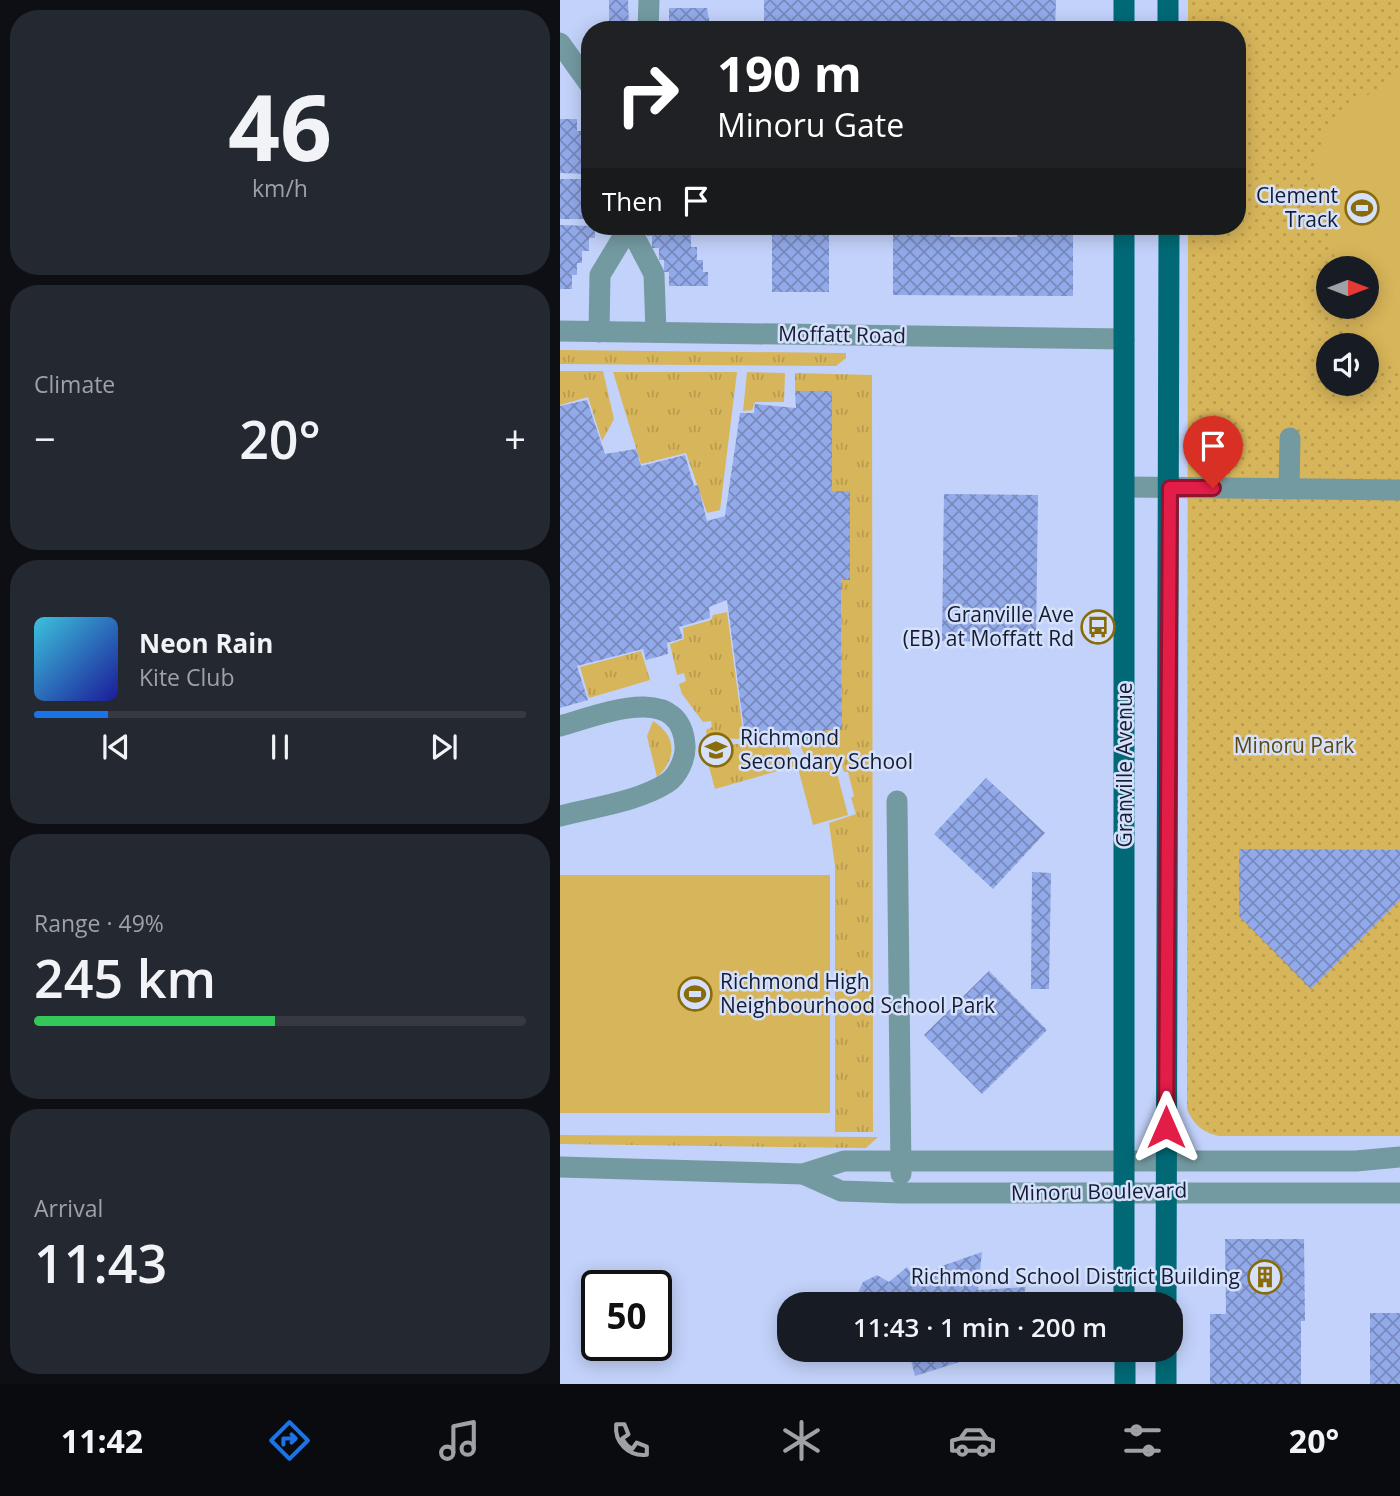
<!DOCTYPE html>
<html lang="en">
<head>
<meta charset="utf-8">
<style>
	:root { --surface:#171b24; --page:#242831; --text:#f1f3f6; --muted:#9ea1a6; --line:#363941; --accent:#1a73e8 }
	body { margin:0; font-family:"Open Sans",sans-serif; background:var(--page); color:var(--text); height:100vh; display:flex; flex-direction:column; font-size:26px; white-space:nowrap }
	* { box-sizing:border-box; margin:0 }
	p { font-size:23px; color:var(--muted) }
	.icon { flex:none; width:38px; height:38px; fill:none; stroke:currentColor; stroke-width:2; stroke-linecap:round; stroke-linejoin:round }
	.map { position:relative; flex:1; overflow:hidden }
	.drawer { display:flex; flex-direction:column; gap:10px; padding:10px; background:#0d0f14; width:560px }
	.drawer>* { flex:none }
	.top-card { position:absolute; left:21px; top:21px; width:665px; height:214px; border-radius:28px; box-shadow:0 4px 18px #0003; background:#202124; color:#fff; overflow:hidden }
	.needle { width:46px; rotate:90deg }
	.buttons { position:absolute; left:756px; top:256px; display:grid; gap:14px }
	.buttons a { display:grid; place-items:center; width:63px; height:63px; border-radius:50%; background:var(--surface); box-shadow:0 4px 18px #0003; font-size:35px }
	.speed { position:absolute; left:21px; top:1270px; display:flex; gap:14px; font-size:35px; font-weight:700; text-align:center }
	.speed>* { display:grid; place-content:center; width:91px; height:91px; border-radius:50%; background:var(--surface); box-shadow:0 4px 18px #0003; line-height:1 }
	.speed .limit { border:4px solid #111; border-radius:10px; background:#fff; color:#111 }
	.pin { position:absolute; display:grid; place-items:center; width:60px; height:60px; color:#fff; margin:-72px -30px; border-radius:50% 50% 50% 0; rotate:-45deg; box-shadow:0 0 7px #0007 }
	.pin .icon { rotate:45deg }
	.me { position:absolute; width:77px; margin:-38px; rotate:0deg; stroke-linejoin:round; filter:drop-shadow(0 0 5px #0008) }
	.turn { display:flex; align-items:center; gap:24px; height:147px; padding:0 21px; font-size:32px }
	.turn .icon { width:91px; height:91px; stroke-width:2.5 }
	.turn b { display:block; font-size:49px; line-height:60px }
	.then { display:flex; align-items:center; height:66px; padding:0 21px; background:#0003; gap:14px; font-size:26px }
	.big { font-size:52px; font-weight:600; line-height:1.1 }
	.drawer .tile { flex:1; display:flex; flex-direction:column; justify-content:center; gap:10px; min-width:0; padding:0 24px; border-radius:28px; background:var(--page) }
	.drawer .dial { align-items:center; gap:0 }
	.dial b { font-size:91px; line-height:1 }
	.song { display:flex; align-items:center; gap:21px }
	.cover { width:84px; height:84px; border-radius:10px; background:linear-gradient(135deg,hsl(190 70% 55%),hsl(240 70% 35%)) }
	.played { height:7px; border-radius:4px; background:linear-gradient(90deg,var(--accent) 15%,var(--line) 15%) }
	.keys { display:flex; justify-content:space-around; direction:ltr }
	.heat { display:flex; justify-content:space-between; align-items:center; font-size:38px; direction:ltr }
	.charge { height:10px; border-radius:5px; background:linear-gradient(90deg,#34c759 49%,var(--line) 0) }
	.trip { position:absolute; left:217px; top:1292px; width:406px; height:70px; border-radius:28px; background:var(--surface); box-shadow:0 4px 18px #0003; font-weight:600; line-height:70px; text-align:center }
	.tabs { display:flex; height:112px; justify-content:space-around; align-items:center; background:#090b0e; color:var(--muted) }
	.tabs .icon { width:49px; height:49px }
	.tabs .current { color:var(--accent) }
	.tabs b { font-size:32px; color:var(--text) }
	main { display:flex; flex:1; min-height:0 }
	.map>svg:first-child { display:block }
</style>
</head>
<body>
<main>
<section class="drawer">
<div class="tile dial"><b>46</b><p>km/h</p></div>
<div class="tile"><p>Climate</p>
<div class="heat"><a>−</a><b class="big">20°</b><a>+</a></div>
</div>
<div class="tile">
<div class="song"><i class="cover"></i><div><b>Neon Rain</b><p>Kite Club</p></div></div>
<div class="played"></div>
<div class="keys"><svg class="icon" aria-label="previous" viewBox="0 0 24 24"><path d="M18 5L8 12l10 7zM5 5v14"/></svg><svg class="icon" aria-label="pause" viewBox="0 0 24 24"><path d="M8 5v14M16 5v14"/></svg><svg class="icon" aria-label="next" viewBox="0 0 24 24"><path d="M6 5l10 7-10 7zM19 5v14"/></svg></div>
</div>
<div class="tile"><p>Range · 49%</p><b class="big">245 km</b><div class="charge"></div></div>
<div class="tile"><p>Arrival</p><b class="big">11:43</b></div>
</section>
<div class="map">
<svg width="840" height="1384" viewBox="0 0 840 1384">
	<defs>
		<pattern id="grass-tufts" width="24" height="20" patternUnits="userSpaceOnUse" patternTransform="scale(1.75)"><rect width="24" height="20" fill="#d7b55a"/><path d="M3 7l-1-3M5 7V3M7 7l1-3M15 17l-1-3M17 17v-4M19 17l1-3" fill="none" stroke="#b89b4f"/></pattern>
		<pattern id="park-dots" width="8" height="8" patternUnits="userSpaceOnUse" patternTransform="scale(1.75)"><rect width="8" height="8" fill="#d7b55a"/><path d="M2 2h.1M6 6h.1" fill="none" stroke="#b89b4f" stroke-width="1.8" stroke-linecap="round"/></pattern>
		<pattern id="building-cross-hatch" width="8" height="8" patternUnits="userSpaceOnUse" patternTransform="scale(1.75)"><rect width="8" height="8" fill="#93aaea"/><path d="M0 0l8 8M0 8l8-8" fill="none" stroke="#778abe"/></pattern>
	</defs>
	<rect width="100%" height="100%" fill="#c3d2fa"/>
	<g fill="url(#grass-tufts)">
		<polygon points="0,350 286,353 286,358 276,366 0,364"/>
		<polygon points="0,371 43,371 54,419 42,441 28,397 0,405"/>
		<polygon points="53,372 177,372 160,510 147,513 126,453 81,464"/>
		<polygon points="187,372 225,373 224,402 195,402 192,410 183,411"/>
		<polygon points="235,373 312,375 313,1132 275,1132 275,866 269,823 296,814 291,798 294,796 288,772 284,772 279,756 248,763 240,745 266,741 266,730 282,730 281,580 290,580 290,491 272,491 272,392 235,391"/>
		<polygon points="167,612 184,739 147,738 146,730 152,727 151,721 143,722 122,694 119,684 126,681 124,673 117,675 110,644 124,639 123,628 151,620 153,615"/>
		<polygon points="81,651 90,680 29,698 20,667"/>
		<path d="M93,721C117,736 117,759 97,777L87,736Z"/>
		<polygon points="174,744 228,745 235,766 155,789 148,763"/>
		<polygon points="0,1135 318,1137 306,1148 0,1144"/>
	</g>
	<path fill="url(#park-dots)" fill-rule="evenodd" d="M628,0H840V1136H659C642,1132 634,1125 627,1109L628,226H677V30H628ZM768,268H807V306H768ZM768,345H807V383H768Z"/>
	<g fill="#d7b55a">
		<polygon points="840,72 840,365 807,365 807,345 785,345 785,330 812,327 797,306 807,306 807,268 777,268 755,161 769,123"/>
		<polygon points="273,758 288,815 253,825 238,768"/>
		<rect x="0" y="875" width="270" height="238"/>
	</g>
	<g fill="url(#building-cross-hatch)">
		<polygon points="49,0 68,0 69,30 49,30"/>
		<polygon points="204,0 496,0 495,30 404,30 404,22 204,21"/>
		<polygon points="109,8 147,8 151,30 109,30"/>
		<polygon points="0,119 17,119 17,131 22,131 22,144 29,144 30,174 0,173"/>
		<rect x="0" y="179" width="30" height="40"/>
		<polygon points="0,225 35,226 35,238 29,238 29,251 22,251 22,263 17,263 17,275 12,275 12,289 0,289"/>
		<polygon points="87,226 125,226 125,235 131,235 131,247 137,247 137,260 143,260 143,272 148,272 148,286 109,286 109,272 104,272 104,260 99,260 99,248 92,248 92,236 87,236"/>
		<rect x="212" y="226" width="57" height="66"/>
		<polygon points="333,226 390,226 390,237 457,237 457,226 513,226 513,296 333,295"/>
		<polygon points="235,391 272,391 272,491 290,491 290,580 281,580 282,730 266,730 266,741 238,742 238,737 225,738 224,732 185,737 167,600 149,607 150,618 119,627 123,638 107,643 108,654 86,660 83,649 17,666 28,700 0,708 0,406 27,400 45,454 76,449 81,466 125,455 134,486 138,485 147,521 165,516 180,413 194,413 195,404 236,408"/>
		<polygon points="384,494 478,495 476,642 382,641"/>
		<polygon points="426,778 485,833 433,889 374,834"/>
		<polygon points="679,849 840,850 840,900 751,989 679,916"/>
		<polygon points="472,872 491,873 489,989 471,989"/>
		<polygon points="429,971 487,1030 422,1094 364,1035"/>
		<polygon points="665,1239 744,1239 745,1321 741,1321 741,1384 650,1384 650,1314 666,1314"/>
		<polygon points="422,1252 418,1290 466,1287 460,1304 293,1304 303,1282 317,1275 329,1282 347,1267 355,1279 364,1278 382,1266"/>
		<rect x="810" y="1313" width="30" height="71"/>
		<polygon points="287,1349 334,1349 335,1350 291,1361"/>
		<polygon points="348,1349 430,1349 422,1355 355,1376"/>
	</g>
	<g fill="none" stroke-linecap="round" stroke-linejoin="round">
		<g stroke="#749aa1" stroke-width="21">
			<polyline points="88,30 89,0"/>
			<polyline points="0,43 30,85"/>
			<polyline points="69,226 94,274 96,332"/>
			<polyline points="0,331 564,339"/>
			<polyline points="39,332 40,275 69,227"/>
			<polyline points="565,487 840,490"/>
			<polyline points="729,489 730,438"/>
			<path d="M0,726C37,716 120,680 125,745C126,758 118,776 107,783C77,802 34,807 0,816"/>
			<polyline points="337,801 341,1174"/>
			<polyline points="0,1167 243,1174 284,1161 796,1161 840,1157"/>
			<polyline points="243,1174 281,1191 341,1193 840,1193"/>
		</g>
		<g stroke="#016976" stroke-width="21">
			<polyline points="564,0 564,30"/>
			<polyline points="608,0 608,30"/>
			<polyline points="564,226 564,1304"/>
			<polyline points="606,1304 609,226"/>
			<polyline points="565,1349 565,1384"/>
			<polyline points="606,1349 606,1384"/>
		</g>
	</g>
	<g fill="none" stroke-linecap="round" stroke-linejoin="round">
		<defs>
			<polyline id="route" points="606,1127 610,488 653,488"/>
		</defs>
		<use href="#route" stroke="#92132f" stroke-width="18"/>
		<use href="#route" stroke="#e11d48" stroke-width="12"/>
	</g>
	<defs>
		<symbol id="stadium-ring" viewBox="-11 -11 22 22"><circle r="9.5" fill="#d5e0fb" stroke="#896b09" stroke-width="1.5"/><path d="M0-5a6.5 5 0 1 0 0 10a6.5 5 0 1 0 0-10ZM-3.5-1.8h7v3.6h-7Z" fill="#896b09"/></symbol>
		<symbol id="bus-ring" viewBox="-11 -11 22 22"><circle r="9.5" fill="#d5e0fb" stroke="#896b09" stroke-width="1.5"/><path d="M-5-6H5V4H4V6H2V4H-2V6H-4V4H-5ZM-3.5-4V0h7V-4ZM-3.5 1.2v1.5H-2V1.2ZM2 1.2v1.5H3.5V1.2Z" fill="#896b09"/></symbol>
		<symbol id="school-ring" viewBox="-11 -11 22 22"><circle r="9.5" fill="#d5e0fb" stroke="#896b09" stroke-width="1.5"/><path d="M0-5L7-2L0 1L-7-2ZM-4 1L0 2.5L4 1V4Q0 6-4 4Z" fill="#896b09"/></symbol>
		<symbol id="building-ring" viewBox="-11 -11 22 22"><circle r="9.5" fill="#d5e0fb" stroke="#896b09" stroke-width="1.5"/><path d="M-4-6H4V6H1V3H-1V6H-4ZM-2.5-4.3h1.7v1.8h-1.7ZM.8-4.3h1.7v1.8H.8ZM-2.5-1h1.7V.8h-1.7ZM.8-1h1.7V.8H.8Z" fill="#896b09"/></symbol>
	</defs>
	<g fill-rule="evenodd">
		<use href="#stadium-ring" x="783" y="189" width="38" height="38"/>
		<use href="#bus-ring" x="519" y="608" width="38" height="38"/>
		<use href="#school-ring" x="137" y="731" width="38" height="38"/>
		<use href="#stadium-ring" x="116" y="975" width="38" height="38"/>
		<use href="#building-ring" x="686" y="1258" width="38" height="38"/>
	</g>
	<g text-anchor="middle" stroke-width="5" stroke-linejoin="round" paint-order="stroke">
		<g font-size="21" fill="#141c34" stroke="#d5e0fb" text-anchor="end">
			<text x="778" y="203">Clement<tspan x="778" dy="24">Track</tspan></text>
			<text x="514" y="622">Granville Ave<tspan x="514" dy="24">(EB) at Moffatt Rd</tspan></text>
			<text x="180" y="745" text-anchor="start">Richmond<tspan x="180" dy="24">Secondary School</tspan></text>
			<text x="160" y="989" text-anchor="start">Richmond High<tspan x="160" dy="24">Neighbourhood School Park</tspan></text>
			<text x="680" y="1284">Richmond School District Building</text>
		</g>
		<g font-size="21" fill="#141c34" stroke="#d5e0fb">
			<text transform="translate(282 335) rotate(1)" y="7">Moffatt Road</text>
			<text transform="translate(565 765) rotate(-90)" y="7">Granville Avenue</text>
			<text transform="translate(539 1192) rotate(-1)" y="7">Minoru Boulevard</text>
		</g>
		<g font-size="21" fill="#5b4812" stroke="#d5e0fb">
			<text x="734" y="753">Minoru Park</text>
		</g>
	</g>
</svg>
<div class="buttons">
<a><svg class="needle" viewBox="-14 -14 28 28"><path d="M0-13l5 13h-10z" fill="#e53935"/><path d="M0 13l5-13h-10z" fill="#9ea1a6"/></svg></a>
<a><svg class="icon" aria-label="sound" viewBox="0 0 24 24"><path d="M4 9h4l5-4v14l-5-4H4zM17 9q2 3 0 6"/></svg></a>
</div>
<div class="speed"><div class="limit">50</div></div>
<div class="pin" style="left:653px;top:488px;background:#d93025"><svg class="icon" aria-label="arrive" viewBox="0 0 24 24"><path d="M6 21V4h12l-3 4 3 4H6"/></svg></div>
<svg class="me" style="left:606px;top:1127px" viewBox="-20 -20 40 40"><path d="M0-17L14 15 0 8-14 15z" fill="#e11d48" stroke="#fff" stroke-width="4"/></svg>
<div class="trip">11:43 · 1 min · 200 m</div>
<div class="top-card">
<div class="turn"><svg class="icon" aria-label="right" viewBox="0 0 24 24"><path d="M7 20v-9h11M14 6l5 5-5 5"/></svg><div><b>190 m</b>Minoru Gate</div></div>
<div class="then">Then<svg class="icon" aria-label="arrive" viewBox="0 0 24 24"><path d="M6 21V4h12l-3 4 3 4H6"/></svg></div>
</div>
</div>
</main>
<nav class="tabs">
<b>11:42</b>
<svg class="icon current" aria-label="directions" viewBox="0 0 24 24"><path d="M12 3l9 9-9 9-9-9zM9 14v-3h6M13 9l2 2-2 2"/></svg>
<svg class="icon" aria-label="music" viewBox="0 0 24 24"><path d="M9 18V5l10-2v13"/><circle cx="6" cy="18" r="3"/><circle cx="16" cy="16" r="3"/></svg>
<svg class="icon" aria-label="phone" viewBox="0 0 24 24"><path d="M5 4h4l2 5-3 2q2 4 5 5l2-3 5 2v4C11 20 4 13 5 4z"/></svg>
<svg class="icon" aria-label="climate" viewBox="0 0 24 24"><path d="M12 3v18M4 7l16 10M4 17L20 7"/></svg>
<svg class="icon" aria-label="car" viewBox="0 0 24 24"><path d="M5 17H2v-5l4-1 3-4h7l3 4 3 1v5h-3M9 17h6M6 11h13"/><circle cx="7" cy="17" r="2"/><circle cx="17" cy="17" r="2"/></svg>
<svg class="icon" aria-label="filters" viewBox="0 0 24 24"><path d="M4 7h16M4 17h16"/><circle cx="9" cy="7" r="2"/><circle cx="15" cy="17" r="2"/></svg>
<b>20°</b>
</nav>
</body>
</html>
